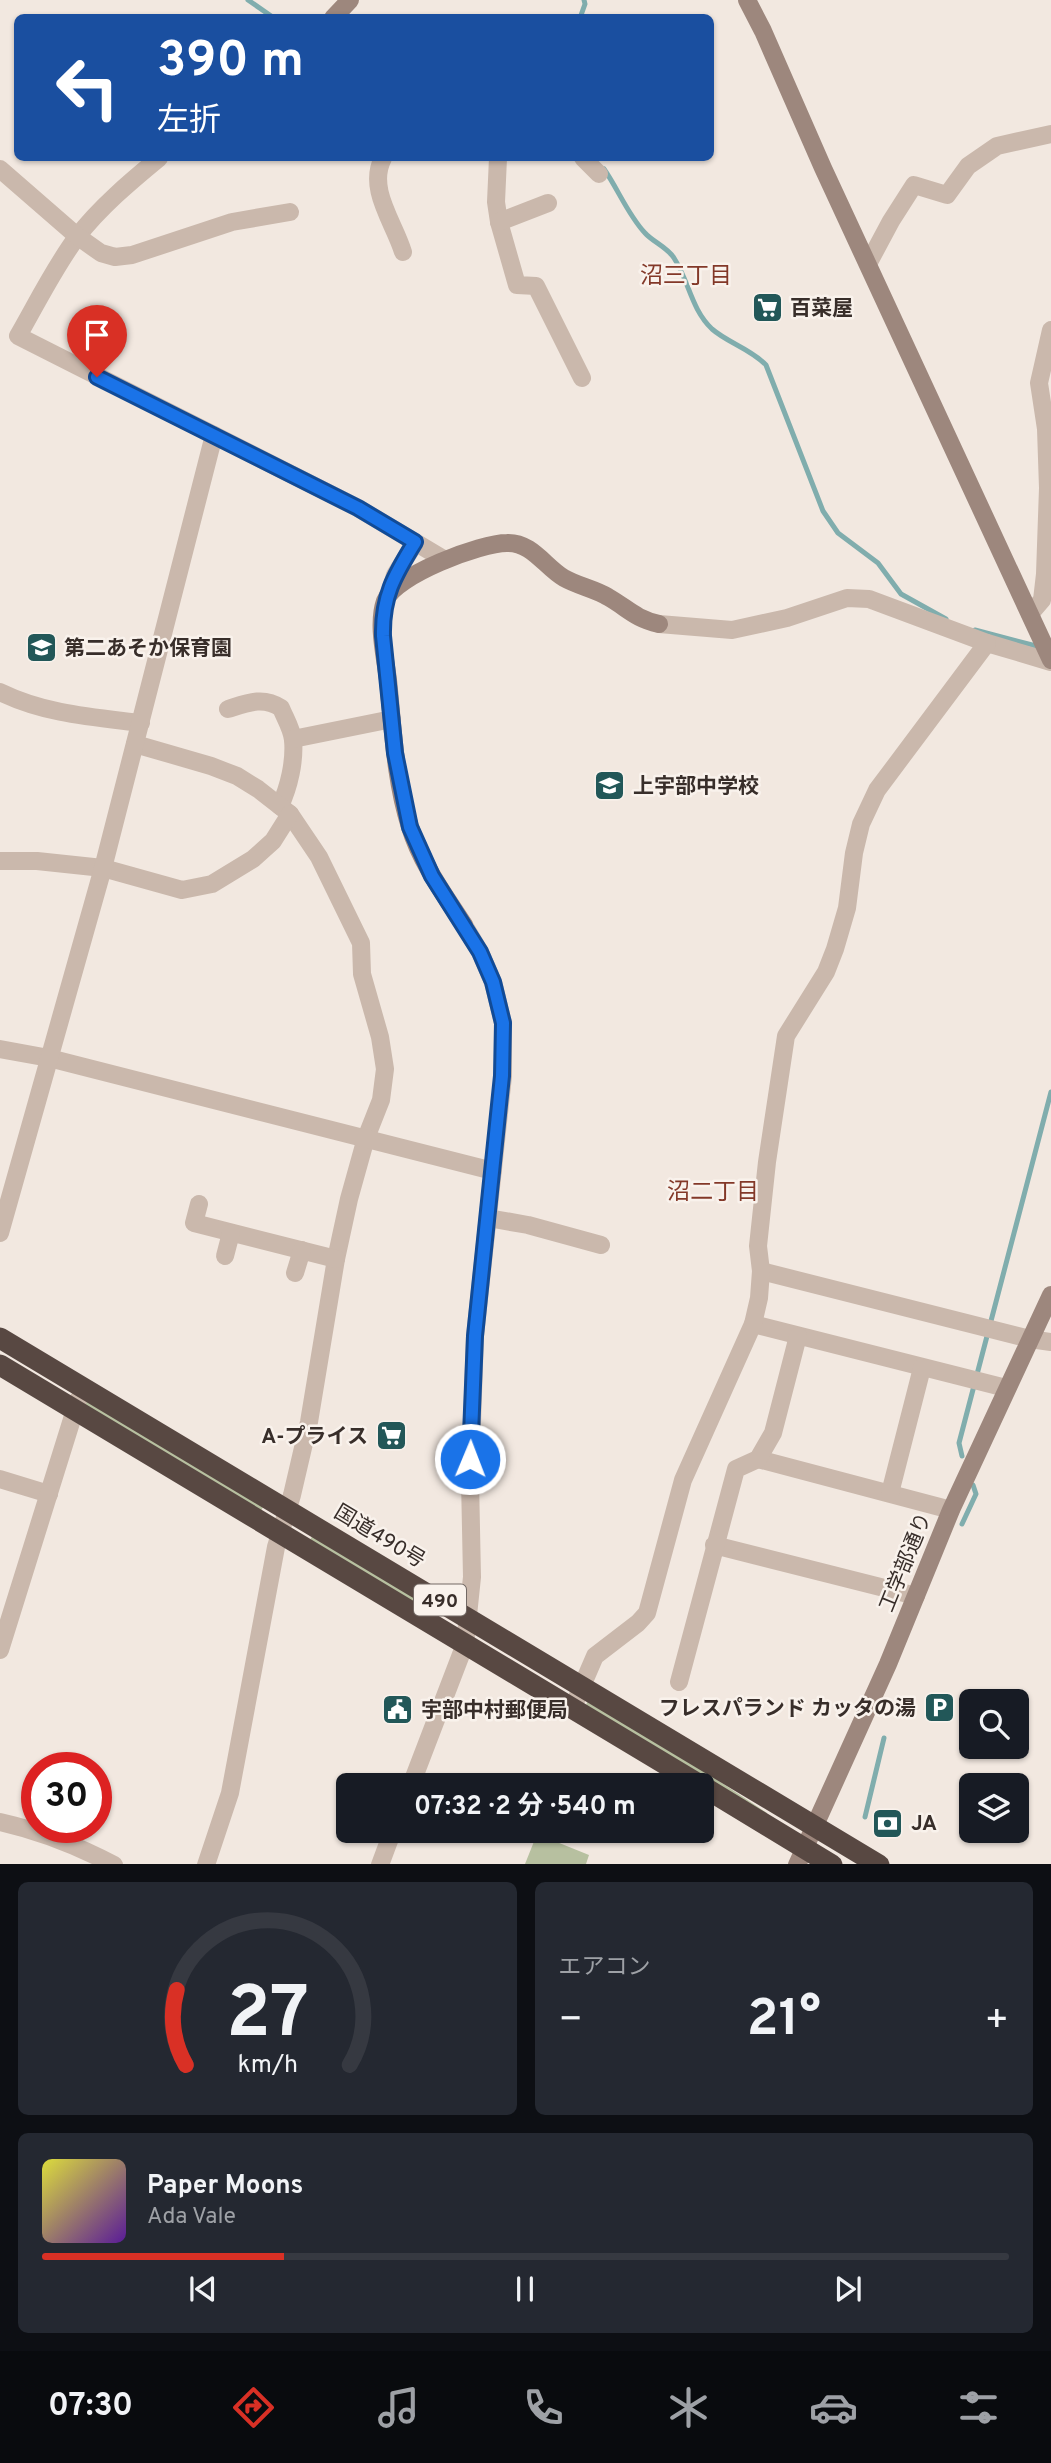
<!DOCTYPE html>
<html lang="ja">
<head>
<meta charset="utf-8">
<style>
	:root { --surface:#171b24; --page:#242831; --text:#f1f3f6; --muted:#9ea1a6; --line:#363941; --accent:#d93025 }
	body { margin:0; font-family:Overpass,"Noto Sans JP",sans-serif; background:var(--page); color:var(--text); height:100vh; display:flex; flex-direction:column; font-size:26px; white-space:nowrap }
	* { box-sizing:border-box; margin:0 }
	p { font-size:23px; color:var(--muted) }
	.icon { flex:none; width:38px; height:38px; fill:none; stroke:currentColor; stroke-width:2; stroke-linecap:round; stroke-linejoin:round }
	.map { position:relative; height:1864px; overflow:hidden }
	.sheet { display:flex; flex-direction:column; gap:18px; padding:18px; background:#0d0f14; flex:1 }
	.sheet>* { flex:none }
	.guide { position:absolute; left:14px; top:14px; width:700px; height:147px; border-radius:10px; box-shadow:0 2px 5px #0004; background:#1a4fa0; color:#fff; overflow:hidden }
	.tools { position:absolute; left:959px; top:1689px; display:grid; gap:14px }
	.tools a { display:grid; place-items:center; width:70px; height:70px; border-radius:10px; background:var(--surface); box-shadow:0 2px 5px #0004; font-size:35px }
	.speed { position:absolute; left:21px; top:1752px; display:flex; gap:14px; font-size:35px; font-weight:700; text-align:center }
	.speed>* { display:grid; place-content:center; width:91px; height:91px; border-radius:50%; background:var(--surface); box-shadow:0 2px 5px #0004; line-height:1 }
	.speed .limit { border:10px solid #d22; background:#fff; color:#111 }
	.pin { position:absolute; display:grid; place-items:center; width:60px; height:60px; color:#fff; margin:-72px -30px; border-radius:50% 50% 50% 0; rotate:-45deg; box-shadow:0 0 7px #0007 }
	.pin .icon { rotate:45deg }
	.me { position:absolute; width:77px; margin:-38px; rotate:1deg; stroke-linejoin:round; filter:drop-shadow(0 0 5px #0008) }
	.turn { display:flex; align-items:center; gap:24px; height:147px; padding:0 28px; font-size:32px }
	.turn .icon { width:91px; height:91px; stroke-width:2.5 }
	.turn b { display:block; font-size:49px; line-height:60px }
	.big { font-size:52px; font-weight:700; line-height:1.1 }
	.sheet .tile { flex:1; display:flex; flex-direction:column; justify-content:center; gap:10px; min-width:0; padding:0 24px; border-radius:10px; background:var(--page) }
	.sheet .dial { align-items:center; gap:0 }
	.dial svg { height:182px; overflow:visible; fill:none; stroke:var(--line); stroke-width:7; stroke-linecap:round; text-anchor:middle }
	.dial text { fill:var(--text); stroke:none }
	.song { display:flex; align-items:center; gap:21px }
	.cover { width:84px; height:84px; border-radius:10px; background:linear-gradient(135deg,hsl(60 70% 55%),hsl(270 70% 35%)) }
	.played { height:7px; border-radius:4px; background:linear-gradient(90deg,var(--accent) 25%,var(--line) 25%) }
	.keys { display:flex; justify-content:space-around; direction:ltr }
	.heat { display:flex; justify-content:space-between; align-items:center; font-size:38px; direction:ltr }
	.sheet .tiles { flex:1; display:grid; gap:18px; grid-template-columns:1fr 1fr }
	.tile:last-child { grid-column:span 2 }
	.trip { position:absolute; left:336px; top:1773px; width:378px; height:70px; border-radius:10px; background:var(--surface); box-shadow:0 2px 5px #0004; font-weight:700; line-height:70px; text-align:center }
	.tab-bar { display:flex; height:112px; justify-content:space-around; align-items:center; background:#090b0e; color:var(--muted) }
	.tab-bar .icon { width:49px; height:49px }
	.tab-bar .active { color:var(--accent) }
	.tab-bar b { font-size:32px; color:var(--text) }
	.map>svg:first-child { display:block }
</style>
</head>
<body>
<div class="map">
<svg width="1051" height="1865" viewBox="0 0 1051 1865">
	<rect width="100%" height="100%" fill="#f2e8e0"/>
	<g fill="#b7c0a0">
		<polygon points="86,1399 264,1505 261,1511 82,1405"/>
		<polygon points="313,1535 426,1603 423,1608 310,1540"/>
		<polygon points="587,1702 662,1743 767,1813 765,1815 586,1706"/>
		<polygon points="537,1834 589,1855 586,1864 525,1864"/>
	</g>
	<g fill="none" stroke-linecap="round" stroke-linejoin="round">
		<g stroke="#80adad" stroke-width="5">
			<polyline points="248,0 274,18"/>
			<polyline points="580,18 585,4 584,0"/>
			<path d="M604,169C618,189 628,215 645,233C653,242 667,247 674,258C689,281 691,309 712,329C728,343 751,349 766,365L823,511L838,533L878,563L901,594L946,619"/>
			<polyline points="975,630 1040,647"/>
			<polyline points="962,1456 959,1443 1051,1092"/>
			<polyline points="962,1524 976,1494 973,1485"/>
			<polyline points="865,1817 884,1738"/>
		</g>
		<g stroke="#cab8ac" stroke-width="18">
			<path d="M159,158C131,181 99,208 77,237C54,268 37,303 18,336L358,508L445,560"/>
			<path d="M383,158C367,189 394,222 403,252"/>
			<polyline points="498,158 496,202 499,222 517,285 536,286 582,378"/>
			<polyline points="583,158 599,174"/>
			<polyline points="0,169 77,236 101,253 115,257 132,255 232,222 290,212"/>
			<polyline points="499,222 548,203"/>
			<polyline points="868,264 891,221 914,185 947,195 968,166 997,146 1051,134"/>
			<polyline points="390,593 395,575 415,543"/>
			<polyline points="1030,614 1042,600 1045,574 1048,488 1046,429 1039,383 1051,330"/>
			<polyline points="659,624 732,630 787,618 847,598 869,599 987,643 1051,662"/>
			<path d="M0,692C45,714 92,717 141,723"/>
			<path d="M228,709C247,703 263,696 281,708C285,718 292,729 293,740C295,761 289,787 280,806"/>
			<polyline points="293,739 392,719"/>
			<polyline points="135,744 211,766 237,776 258,789 290,814 319,857 361,943 362,974 380,1037 385,1069 381,1100 366,1138 349,1199 336,1259 309,1422 292,1495 276,1547 230,1793 206,1865"/>
			<polyline points="0,861 37,861 103,868 182,890 212,884 253,859 273,841 290,814"/>
			<polyline points="0,1049 49,1058 493,1171"/>
			<polyline points="199,1204 194,1223 336,1259"/>
			<polyline points="488,1218 528,1225 601,1245"/>
			<polyline points="0,1233 103,868 214,435"/>
			<polyline points="225,1256 231,1233"/>
			<polyline points="761,1271 1030,1339 1051,1342"/>
			<polyline points="295,1273 302,1250"/>
			<polyline points="753,1324 1006,1388"/>
			<polyline points="758,1459 951,1510"/>
			<polyline points="0,1479 49,1494"/>
			<polyline points="890,1493 922,1368"/>
			<polyline points="714,1545 916,1596"/>
			<polyline points="0,1650 78,1400"/>
			<polyline points="679,1682 736,1469 758,1459 773,1433 798,1336"/>
			<polyline points="573,1707 595,1656 638,1623 647,1613 683,1480 753,1324 759,1298 761,1271 758,1246 767,1162 786,1036 826,972 835,949 847,908 854,853 861,824 877,790 987,643"/>
			<polyline points="411,1785 465,1644 472,1577 470,1480 475,1336 503,1076 503,1023 493,982 480,952 464,925"/>
			<path d="M0,1822C40,1831 78,1846 114,1865"/>
			<polyline points="380,1865 393,1830"/>
		</g>
		<g stroke="#9d877d" stroke-width="18">
			<polyline points="747,0 763,31 823,168 1051,660"/>
			<polyline points="333,18 350,0"/>
			<path d="M464,925C444,894 421,863 410,827C395,780 393,729 388,680C385,656 377,624 385,601C395,575 481,543 507,543C532,542 545,567 564,578C578,586 595,589 608,597C629,609 634,618 659,624"/>
			<polyline points="797,1865 888,1664 951,1510 1051,1295"/>
		</g>
		<g stroke="#584842" stroke-width="21">
			<polyline points="0,1338 879,1865"/>
			<polyline points="0,1365 700,1785"/>
			<polyline points="702,1786 832,1865"/>
		</g>
	</g>
	<g fill="none" stroke-linecap="round" stroke-linejoin="round">
		<defs>
			<path id="route" d="M97,377L358,508L415,542C394,576 382,597 383,636L395,753L410,827L432,876L480,952L493,982L503,1023L502,1076L475,1336L470,1459"/>
		</defs>
		<use href="#route" stroke="#114b97" stroke-width="18"/>
		<use href="#route" stroke="#1a73e8" stroke-width="12"/>
	</g>
	<defs>
		<symbol id="supermarket-square" viewBox="-11 -11 22 22"><rect x="-9" y="-9" width="18" height="18" rx="4" fill="#225758" stroke="#f9f2ec"/><path d="M-6-5.5h2.5l.6 2H6L4.5 2H-2.5L-4.4-4H-6ZM-1.5 3.2a1.3 1.3 0 1 0 .1 0ZM3 3.2a1.3 1.3 0 1 0 .1 0Z" fill="#fff"/></symbol>
		<symbol id="school-square" viewBox="-11 -11 22 22"><rect x="-9" y="-9" width="18" height="18" rx="4" fill="#225758" stroke="#f9f2ec"/><path d="M0-5L7-2L0 1L-7-2ZM-4 1L0 2.5L4 1V4Q0 6-4 4Z" fill="#fff"/></symbol>
		<symbol id="parking-square" viewBox="-11 -11 22 22"><rect x="-9" y="-9" width="18" height="18" rx="4" fill="#225758" stroke="#f9f2ec"/><path d="M-3.5-5.5H1a3.5 3.5 0 0 1 0 7H-1V5.5H-3.5ZM-1-3.4V-.6H.8a1.4 1.4 0 0 0 0-2.8Z" fill="#fff"/></symbol>
		<symbol id="civic-square" viewBox="-11 -11 22 22"><rect x="-9" y="-9" width="18" height="18" rx="4" fill="#225758" stroke="#f9f2ec"/><path d="M-.6-6.5H3V-4.5H.6V-3L4-1V1h2V6H-6V1h2V-1L-.6-3ZM-1.2 2.5V6h2.4V2.5Z" fill="#fff"/></symbol>
		<symbol id="bank-square" viewBox="-11 -11 22 22"><rect x="-9" y="-9" width="18" height="18" rx="4" fill="#225758" stroke="#f9f2ec"/><path d="M-6-4H6V4H-6ZM0-2.3a2.3 2.3 0 1 0 0 4.6a2.3 2.3 0 1 0 0-4.6Z" fill="#fff"/></symbol>
	</defs>
	<g fill-rule="evenodd">
		<use href="#supermarket-square" x="750" y="290" width="35" height="35"/>
		<use href="#school-square" x="24" y="630" width="35" height="35"/>
		<use href="#school-square" x="592" y="768" width="35" height="35"/>
		<use href="#supermarket-square" x="374" y="1418" width="35" height="35"/>
		<use href="#parking-square" x="922" y="1690" width="35" height="35"/>
		<use href="#civic-square" x="380" y="1692" width="35" height="35"/>
		<use href="#bank-square" x="870" y="1806" width="35" height="35"/>
	</g>
	<g text-anchor="middle" stroke-width="5" stroke-linejoin="round" paint-order="stroke">
		<rect fill="#f9f2ec" stroke="#726964" stroke-width="2" x="414" y="1584.5" width="52" height="31" rx="5"/>
		<g font-size="19" font-weight="bold" fill="#382e2a">
			<text x="440" y="1607">490</text>
		</g>
		<g font-size="21" font-weight="bold" fill="#382e2a" stroke="#f9f2ec" text-anchor="start">
			<text x="790" y="315">百菜屋</text>
			<text x="64" y="655">第二あそか保育園</text>
			<text x="633" y="793">上宇部中学校</text>
			<text x="368" y="1443" text-anchor="end">A-プライス</text>
			<text x="916" y="1715" text-anchor="end">フレスパランド カッタの湯</text>
			<text x="421" y="1717">宇部中村郵便局</text>
			<text x="911" y="1830">JA</text>
		</g>
		<g font-size="21" fill="#382e2a" stroke="#f9f2ec">
			<text transform="translate(380 1536) rotate(31)" y="7">国道490号</text>
			<text transform="translate(905 1562) rotate(-68)" y="7">工学部通り</text>
		</g>
		<g font-size="23" fill="#833828" stroke="#f9f2ec">
			<text x="686" y="283">沼三丁目</text>
			<text x="713" y="1199">沼二丁目</text>
		</g>
	</g>
</svg>
<div class="tools">
<a><svg class="icon" aria-label="search" viewBox="0 0 24 24"><circle cx="10" cy="10" r="6"/><path d="M15 15l6 6"/></svg></a>
<a><svg class="icon" aria-label="layers" viewBox="0 0 24 24"><path d="M12 4l9 5-9 5-9-5zM3 14l9 5 9-5"/></svg></a>
</div>
<div class="speed"><div class="limit">30</div></div>
<div class="pin" style="left:97px;top:377px;background:#d93025"><svg class="icon" aria-label="arrive" viewBox="0 0 24 24"><path d="M6 21V4h12l-3 4 3 4H6"/></svg></div>
<svg class="me" style="left:470px;top:1459px" viewBox="-20 -20 40 40"><circle r="17" fill="#1a73e8" stroke="#fff" stroke-width="3"/><path d="M0-11L8 9 0 5-8 9z" fill="#fff"/></svg>
<div class="trip">07:32 · 2 分 · 540 m</div>
<div class="guide">
<div class="turn"><svg class="icon" aria-label="left" viewBox="0 0 24 24"><path d="M17 20v-9H6M10 6l-5 5 5 5"/></svg><div><b>390 m</b>左折</div></div>
</div>
</div>
<section class="sheet">
<div class="tiles">
<div class="tile dial"><svg viewBox="0 0 100 80">
<path d="M14 69A42 42 0 1 1 86 69"/>
<path d="M14 69A42 42 0 0 1 10 36" stroke="#d93025"/>
<text x="50" y="56" font-size="32" font-weight="700">27</text>
<text x="50" y="72" font-size="11">km/h</text>
</svg></div>
<div class="tile"><p>エアコン</p>
<div class="heat"><a>−</a><b class="big">21°</b><a>+</a></div>
</div>
<div class="tile">
<div class="song"><i class="cover"></i><div><b>Paper Moons</b><p>Ada Vale</p></div></div>
<div class="played"></div>
<div class="keys"><svg class="icon" aria-label="previous" viewBox="0 0 24 24"><path d="M18 5L8 12l10 7zM5 5v14"/></svg><svg class="icon" aria-label="pause" viewBox="0 0 24 24"><path d="M8 5v14M16 5v14"/></svg><svg class="icon" aria-label="next" viewBox="0 0 24 24"><path d="M6 5l10 7-10 7zM19 5v14"/></svg></div>
</div>
</div>
</section>
<nav class="tab-bar">
<b>07:30</b>
<svg class="icon active" aria-label="directions" viewBox="0 0 24 24"><path d="M12 3l9 9-9 9-9-9zM9 14v-3h6M13 9l2 2-2 2"/></svg>
<svg class="icon" aria-label="music" viewBox="0 0 24 24"><path d="M9 18V5l10-2v13"/><circle cx="6" cy="18" r="3"/><circle cx="16" cy="16" r="3"/></svg>
<svg class="icon" aria-label="phone" viewBox="0 0 24 24"><path d="M5 4h4l2 5-3 2q2 4 5 5l2-3 5 2v4C11 20 4 13 5 4z"/></svg>
<svg class="icon" aria-label="climate" viewBox="0 0 24 24"><path d="M12 3v18M4 7l16 10M4 17L20 7"/></svg>
<svg class="icon" aria-label="car" viewBox="0 0 24 24"><path d="M5 17H2v-5l4-1 3-4h7l3 4 3 1v5h-3M9 17h6M6 11h13"/><circle cx="7" cy="17" r="2"/><circle cx="17" cy="17" r="2"/></svg>
<svg class="icon" aria-label="filters" viewBox="0 0 24 24"><path d="M4 7h16M4 17h16"/><circle cx="9" cy="7" r="2"/><circle cx="15" cy="17" r="2"/></svg>
</nav>
</body>
</html>
